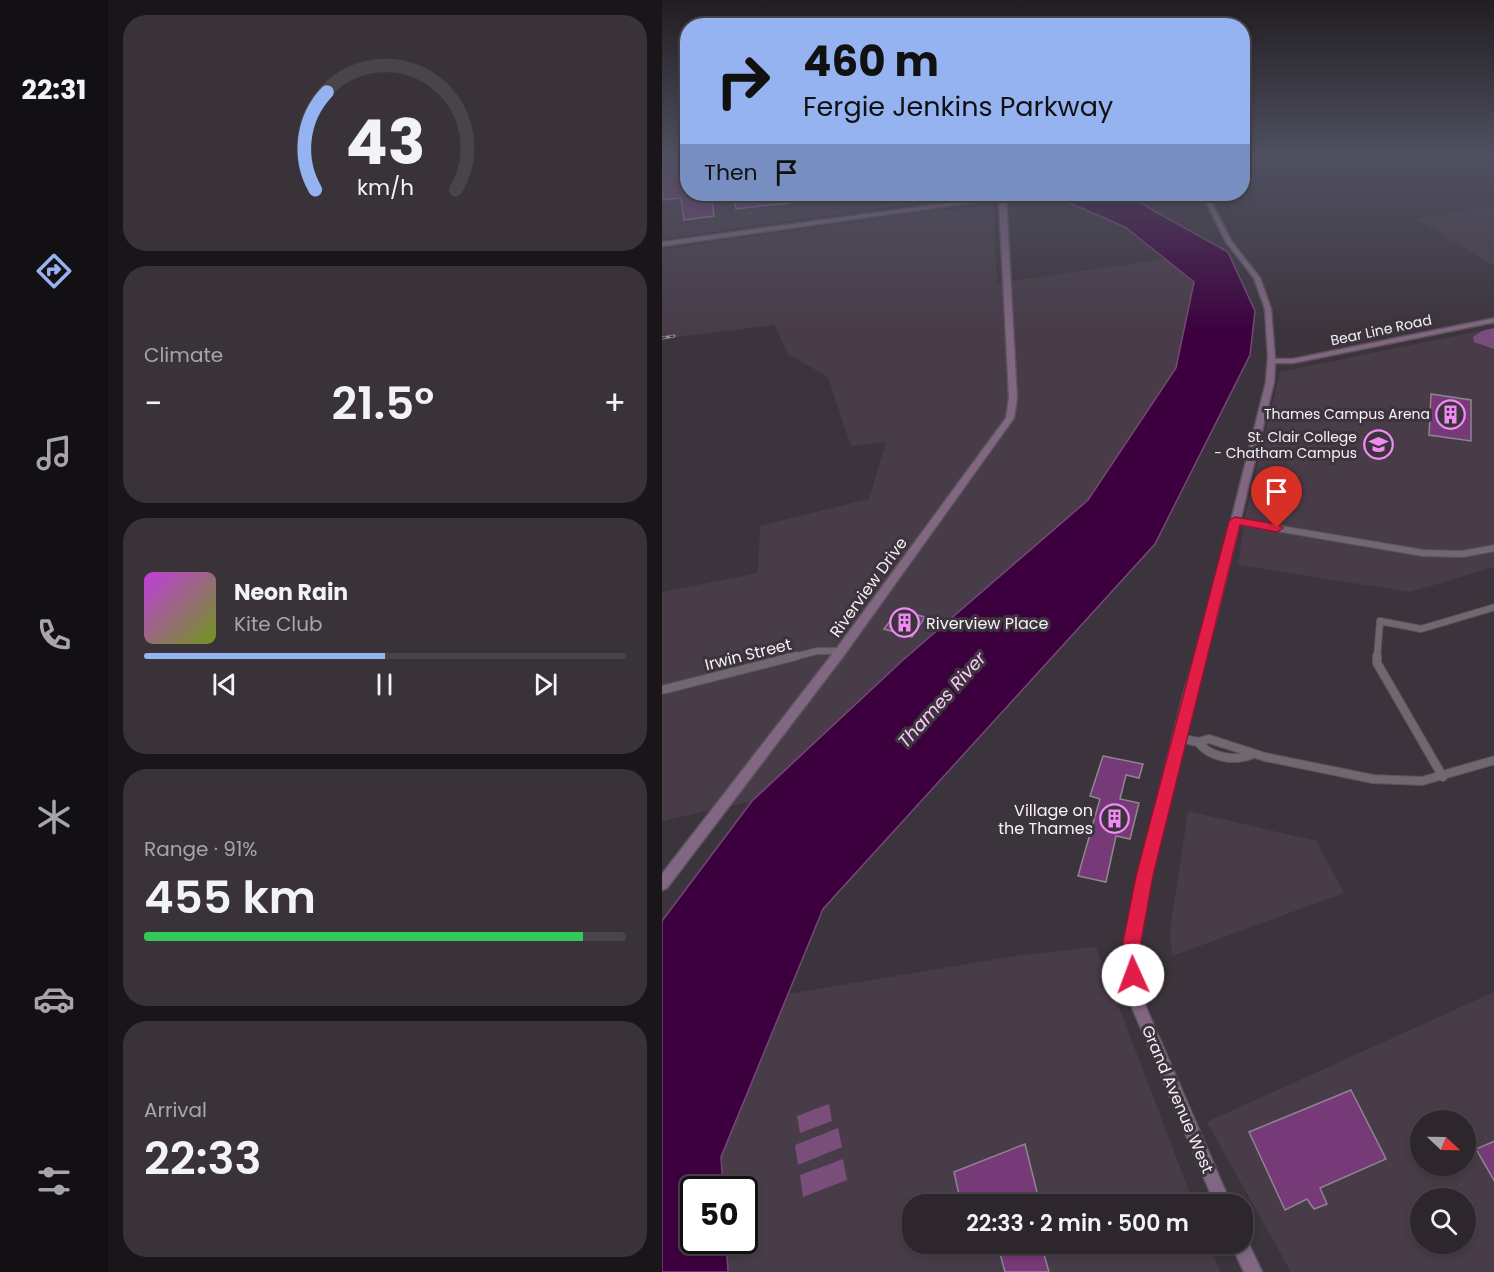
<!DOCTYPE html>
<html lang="en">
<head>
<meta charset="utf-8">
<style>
	:root { --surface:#2d272d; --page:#393339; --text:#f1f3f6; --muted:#a7a5aa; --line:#484449; --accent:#95b2f1 }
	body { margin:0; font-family:Poppins,sans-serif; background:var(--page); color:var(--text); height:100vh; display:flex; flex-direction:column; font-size:22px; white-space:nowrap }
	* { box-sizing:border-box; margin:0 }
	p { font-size:20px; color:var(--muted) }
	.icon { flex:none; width:33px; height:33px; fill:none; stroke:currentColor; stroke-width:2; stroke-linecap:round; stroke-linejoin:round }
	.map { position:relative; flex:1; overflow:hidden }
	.panel { display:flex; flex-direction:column; gap:15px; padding:15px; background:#191519; width:554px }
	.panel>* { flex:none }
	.top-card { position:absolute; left:18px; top:18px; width:570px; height:183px; border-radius:24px; box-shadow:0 3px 9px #0003,0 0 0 2px var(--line); background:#95b2f1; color:#111; overflow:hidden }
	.needle { width:39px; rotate:112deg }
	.buttons { position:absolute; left:748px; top:1110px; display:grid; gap:12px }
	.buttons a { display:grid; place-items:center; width:66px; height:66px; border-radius:50%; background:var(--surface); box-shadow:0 3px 9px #0003,0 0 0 2px var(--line); font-size:30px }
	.speed { position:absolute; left:18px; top:1176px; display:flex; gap:12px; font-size:30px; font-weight:700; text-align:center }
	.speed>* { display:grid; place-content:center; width:78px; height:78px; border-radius:50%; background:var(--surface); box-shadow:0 3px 9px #0003,0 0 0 2px var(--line); line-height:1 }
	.speed .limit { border:3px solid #111; border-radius:9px; background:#fff; color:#111 }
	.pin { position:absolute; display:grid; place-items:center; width:51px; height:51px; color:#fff; margin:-62px -26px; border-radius:50% 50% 50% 0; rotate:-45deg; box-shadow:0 0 6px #0007 }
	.pin .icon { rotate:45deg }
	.me { position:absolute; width:66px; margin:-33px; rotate:358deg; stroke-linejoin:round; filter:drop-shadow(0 0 4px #0008) }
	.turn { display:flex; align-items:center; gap:21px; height:126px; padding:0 24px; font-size:27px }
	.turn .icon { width:78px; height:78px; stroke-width:2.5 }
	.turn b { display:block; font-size:42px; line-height:51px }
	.then { display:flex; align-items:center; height:57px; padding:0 24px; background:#0003; gap:12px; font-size:22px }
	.big { font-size:45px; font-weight:600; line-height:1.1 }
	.panel .widget { flex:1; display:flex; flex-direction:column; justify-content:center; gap:9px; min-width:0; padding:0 21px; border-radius:24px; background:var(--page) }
	.panel .dial { align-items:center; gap:0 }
	.dial svg { height:156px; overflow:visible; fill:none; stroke:var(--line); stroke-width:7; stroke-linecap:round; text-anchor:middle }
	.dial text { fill:var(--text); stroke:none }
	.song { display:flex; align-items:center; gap:18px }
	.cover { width:72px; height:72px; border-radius:9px; background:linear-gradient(135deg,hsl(290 70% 55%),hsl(80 70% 35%)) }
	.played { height:6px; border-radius:3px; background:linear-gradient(90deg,var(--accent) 50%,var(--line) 50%) }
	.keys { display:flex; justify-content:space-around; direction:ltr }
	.heat { display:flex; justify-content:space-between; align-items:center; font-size:33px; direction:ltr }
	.charge { height:9px; border-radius:4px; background:linear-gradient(90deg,#34c759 91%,var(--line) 0) }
	.trip { position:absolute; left:240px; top:1194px; width:351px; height:60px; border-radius:24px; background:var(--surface); box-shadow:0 3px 9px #0003,0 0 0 2px var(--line); font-weight:600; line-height:60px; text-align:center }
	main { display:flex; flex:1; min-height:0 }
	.menu { display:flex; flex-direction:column; width:108px; justify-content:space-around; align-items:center; background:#121012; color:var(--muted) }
	.menu .icon { width:42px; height:42px }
	.menu .on { color:var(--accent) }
	.menu b { font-size:27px; color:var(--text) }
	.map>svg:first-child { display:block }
</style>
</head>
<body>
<main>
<nav class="menu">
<b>22:31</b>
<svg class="icon on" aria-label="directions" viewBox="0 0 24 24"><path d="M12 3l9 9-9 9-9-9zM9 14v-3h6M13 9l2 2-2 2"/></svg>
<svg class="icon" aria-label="music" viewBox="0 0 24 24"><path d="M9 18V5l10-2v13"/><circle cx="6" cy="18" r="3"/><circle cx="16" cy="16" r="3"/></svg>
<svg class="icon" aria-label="phone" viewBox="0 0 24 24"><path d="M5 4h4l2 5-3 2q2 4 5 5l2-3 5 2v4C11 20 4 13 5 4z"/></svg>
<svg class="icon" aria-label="climate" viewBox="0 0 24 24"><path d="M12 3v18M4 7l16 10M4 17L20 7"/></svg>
<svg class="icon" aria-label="car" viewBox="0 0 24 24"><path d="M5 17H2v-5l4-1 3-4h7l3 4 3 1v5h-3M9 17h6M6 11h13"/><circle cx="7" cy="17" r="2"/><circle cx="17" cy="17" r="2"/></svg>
<svg class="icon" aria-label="filters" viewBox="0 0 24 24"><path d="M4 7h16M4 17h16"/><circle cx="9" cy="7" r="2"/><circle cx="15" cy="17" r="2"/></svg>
</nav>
<section class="panel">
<div class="widget dial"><svg viewBox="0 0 100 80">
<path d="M14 69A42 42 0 1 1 86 69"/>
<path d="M14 69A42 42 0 0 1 20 19" stroke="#95b2f1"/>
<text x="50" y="56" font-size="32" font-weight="700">43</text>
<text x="50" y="72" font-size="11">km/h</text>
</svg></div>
<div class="widget"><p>Climate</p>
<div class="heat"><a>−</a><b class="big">21.5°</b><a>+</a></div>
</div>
<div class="widget">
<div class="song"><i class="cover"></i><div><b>Neon Rain</b><p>Kite Club</p></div></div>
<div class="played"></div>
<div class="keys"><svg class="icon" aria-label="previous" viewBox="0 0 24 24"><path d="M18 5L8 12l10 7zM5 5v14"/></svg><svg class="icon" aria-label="pause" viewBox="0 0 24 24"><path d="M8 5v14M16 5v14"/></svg><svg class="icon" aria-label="next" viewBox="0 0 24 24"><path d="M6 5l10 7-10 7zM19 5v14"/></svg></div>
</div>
<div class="widget"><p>Range · 91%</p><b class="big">455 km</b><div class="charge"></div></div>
<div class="widget"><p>Arrival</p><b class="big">22:33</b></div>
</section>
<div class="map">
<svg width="833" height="1272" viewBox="0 0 833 1272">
	<rect width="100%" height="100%" fill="#3c343c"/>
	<g fill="#483c48" fill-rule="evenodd">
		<polygon points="0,155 26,194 322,194 0,239"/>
		<polygon points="322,204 331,206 335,283 503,259 532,283 514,368 426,500 241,660 90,801 0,821 0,592 96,573 98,526 207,499 224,442 189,446 166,377 126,354 112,325 0,339 0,249"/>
		<polygon points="825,206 832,210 832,266 755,219"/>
		<polygon points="832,328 832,567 748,592 576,565 583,517 618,372"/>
		<polygon points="526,811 654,841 682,893 510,956 508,931"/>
		<polygon points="434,947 532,1204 250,1204 250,1244 547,1244 558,1272 66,1272 64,1241 82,1240 82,1190 61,1189 59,1157 126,994 359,955"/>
		<path d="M832,992V1272H629L545,1122ZM759,1120H804V1166H759ZM759,1198H804V1244H759Z"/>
	</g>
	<g fill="#7a4e7b">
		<polygon points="832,328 832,349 812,342 811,337 820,331"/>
		<polygon points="167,1104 170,1121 138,1133 135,1116"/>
		<polygon points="176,1128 180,1147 136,1165 133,1145"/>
		<polygon points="181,1159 185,1180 141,1197 138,1175"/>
	</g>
	<polygon fill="#3c003f" stroke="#744876" stroke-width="1.5" points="387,194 462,194 566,252 593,311 588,355 493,544 161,909 59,1157 61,1189 32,1190 32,1240 64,1241 66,1272 0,1272 0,921 90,801 241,660 426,500 514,368 532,282 463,227"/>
	<g fill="#763a78" stroke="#8f858e" stroke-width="1.5">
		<polygon points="0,155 26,155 26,194 49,194 52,216 22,220 19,198 0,200"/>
		<polygon points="71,194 124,194 127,203 74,209"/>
		<polygon points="769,394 809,400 809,441 767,435"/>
		<polygon points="236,610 263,617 250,637 222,629"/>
		<polygon points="441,756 481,764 477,778 464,775 458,799 477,803 468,839 454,836 444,882 416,876 438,799 428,796"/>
		<polygon points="689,1090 724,1159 658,1188 665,1204 652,1209 645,1199 623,1210 587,1132"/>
		<polygon points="833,1141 833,1182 814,1149"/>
		<polygon points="363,1144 378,1204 299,1204 292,1172"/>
		<polygon points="324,1244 379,1244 387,1272 343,1272 337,1250 327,1255"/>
	</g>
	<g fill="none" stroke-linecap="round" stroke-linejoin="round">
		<defs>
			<g id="minor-far1">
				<polyline points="573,521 761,553 800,554 833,548"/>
				<polyline points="128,658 155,651 179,651"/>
				<polyline points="715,658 718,621 759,629 833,607"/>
			</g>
			<g id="minor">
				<polyline points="715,656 715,663 781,777"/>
				<polyline points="0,690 134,656"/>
				<polyline points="517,738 536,742 547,739 603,757 711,779 760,781 833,760"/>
				<path d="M536,742C548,758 574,762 591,754"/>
			</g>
			<g id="secondary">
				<polygon points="338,194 342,194 344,197 355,398 352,418 183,654 5,888 0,890 0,874 175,648 344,418 347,398 337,199 0,246 0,242 337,196"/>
				<polygon points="540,194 545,194 570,242 598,278 609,309 613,359 631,359 833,318 833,322 631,363 613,363 612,382 556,612 533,696 490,876 477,942 476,962 483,1005 569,1204 553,1204 469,1005 462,962 463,942 476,876 521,696 546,612 604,382 606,356 603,309 592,278 564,242"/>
				<polygon points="580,1236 584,1238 600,1272 582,1272 569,1244 580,1244"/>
			</g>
		</defs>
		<use href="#minor-far1" stroke="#5a535a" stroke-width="8"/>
		<use href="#minor" stroke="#5a535a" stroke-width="10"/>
		<use href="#secondary" stroke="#5a535a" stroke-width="3"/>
		<use href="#minor-far1" stroke="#706870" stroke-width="6"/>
		<use href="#minor" stroke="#706870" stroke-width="8"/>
		<use href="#secondary" fill="#826783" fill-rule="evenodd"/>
		<defs>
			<polyline id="rail" points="0,338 12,336"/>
		</defs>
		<use href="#rail" stroke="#948e94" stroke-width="3"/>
		<use href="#rail" stroke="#3c343c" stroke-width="1.5" stroke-dasharray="4" stroke-linecap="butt"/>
	</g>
	<linearGradient id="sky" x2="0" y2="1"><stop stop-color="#211d21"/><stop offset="0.47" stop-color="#505061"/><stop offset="1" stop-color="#505061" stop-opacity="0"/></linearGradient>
	<rect width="833" height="333" fill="url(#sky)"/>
	<polygon fill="#e11d48" stroke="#92132f" stroke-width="1.5" points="573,517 615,524 621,528 615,532 578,525 491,876 479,942 480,975 477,981 471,984 464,981 461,975 461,942 474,876 567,521"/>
	<defs>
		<symbol id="building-ring" viewBox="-11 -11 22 22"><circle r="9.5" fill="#3c343c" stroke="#f18af4" stroke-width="1.5"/><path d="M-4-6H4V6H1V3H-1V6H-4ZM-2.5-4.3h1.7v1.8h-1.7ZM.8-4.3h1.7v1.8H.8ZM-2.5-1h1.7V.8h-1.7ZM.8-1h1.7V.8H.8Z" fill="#f18af4"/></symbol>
		<symbol id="university-ring" viewBox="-11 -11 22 22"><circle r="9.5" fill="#3c343c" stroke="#f18af4" stroke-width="1.5"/><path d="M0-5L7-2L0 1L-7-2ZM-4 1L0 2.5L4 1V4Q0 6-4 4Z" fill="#f18af4"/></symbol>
	</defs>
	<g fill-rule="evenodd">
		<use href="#building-ring" x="772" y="398" width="33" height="33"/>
		<use href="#university-ring" x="700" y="428" width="33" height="33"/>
		<use href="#building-ring" x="226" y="606" width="33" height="33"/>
		<use href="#building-ring" x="436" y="802" width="33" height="33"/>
	</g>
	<g text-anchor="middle" stroke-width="6" stroke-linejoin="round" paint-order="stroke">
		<g font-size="14" fill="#f6f1f6" stroke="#3c343c">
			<text transform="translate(719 330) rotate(-12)" y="5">Bear Line Road</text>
		</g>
		<g font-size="14" fill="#f6f1f6" stroke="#3c343c" text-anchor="end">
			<text x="768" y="419">Thames Campus Arena</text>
			<text x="695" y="442">St. Clair College<tspan x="695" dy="16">- Chatham Campus</tspan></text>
		</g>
		<g font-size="16" fill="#f6f1f6" stroke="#3c343c">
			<text transform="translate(206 587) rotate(-54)" y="6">Riverview Drive</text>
			<text transform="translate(86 654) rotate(-14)" y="6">Irwin Street</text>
			<text transform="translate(516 1099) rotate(67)" y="6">Grand Avenue West</text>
		</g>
		<g font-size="16" fill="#f6f1f6" stroke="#3c343c" text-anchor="start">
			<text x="264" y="629">Riverview Place</text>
			<text x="431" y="816" text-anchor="end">Village on<tspan x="431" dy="18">the Thames</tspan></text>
		</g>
		<g font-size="18" font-style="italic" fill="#fcc9fd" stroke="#3c343c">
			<text transform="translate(280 700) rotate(-48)" y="6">Thames River</text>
		</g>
	</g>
</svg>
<div class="buttons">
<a><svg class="needle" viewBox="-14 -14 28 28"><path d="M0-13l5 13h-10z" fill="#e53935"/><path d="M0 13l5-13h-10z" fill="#a7a5aa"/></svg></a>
<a><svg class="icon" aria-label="search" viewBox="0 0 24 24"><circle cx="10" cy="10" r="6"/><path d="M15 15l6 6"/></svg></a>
</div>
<div class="speed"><div class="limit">50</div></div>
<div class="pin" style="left:615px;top:528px;background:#d93025"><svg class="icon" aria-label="arrive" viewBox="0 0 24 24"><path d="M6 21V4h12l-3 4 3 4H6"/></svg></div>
<svg class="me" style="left:471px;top:975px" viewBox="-20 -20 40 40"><circle r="19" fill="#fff"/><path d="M0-13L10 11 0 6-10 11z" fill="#e11d48"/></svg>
<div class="trip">22:33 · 2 min · 500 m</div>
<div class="top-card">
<div class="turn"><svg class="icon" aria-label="right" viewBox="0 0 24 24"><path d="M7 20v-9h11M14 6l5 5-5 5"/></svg><div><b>460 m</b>Fergie Jenkins Parkway</div></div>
<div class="then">Then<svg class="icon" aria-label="arrive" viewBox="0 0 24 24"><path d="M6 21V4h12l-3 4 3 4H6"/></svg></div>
</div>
</div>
</main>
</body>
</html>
